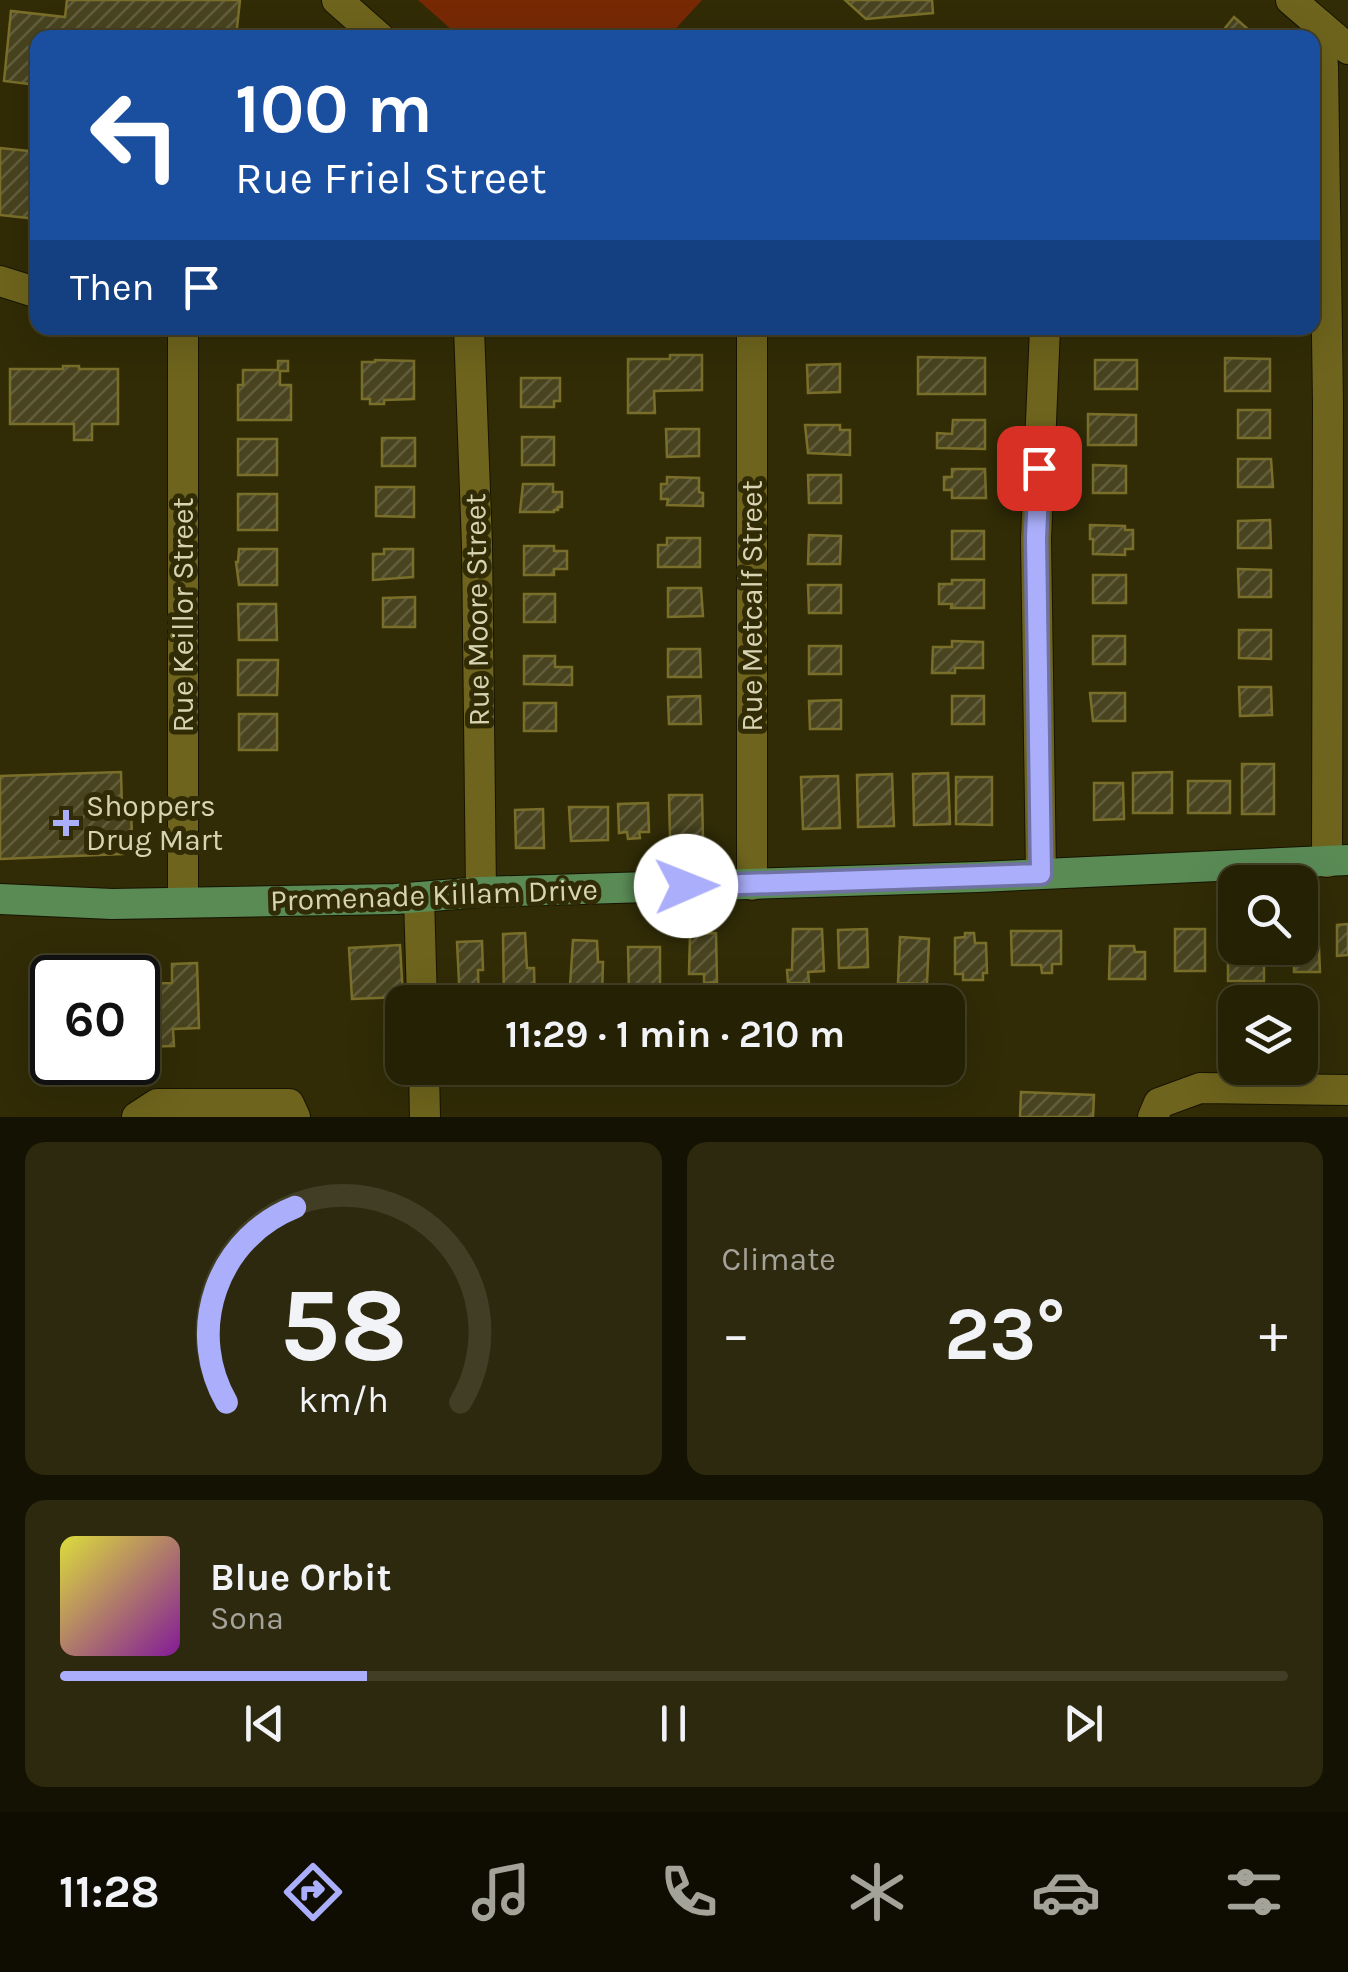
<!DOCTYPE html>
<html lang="en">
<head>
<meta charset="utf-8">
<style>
	:root { --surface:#252104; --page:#2d290e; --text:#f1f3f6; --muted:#a3a39a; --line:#423e26; --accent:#abaffb }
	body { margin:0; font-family:Karla,sans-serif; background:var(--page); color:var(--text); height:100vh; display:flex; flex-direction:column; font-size:38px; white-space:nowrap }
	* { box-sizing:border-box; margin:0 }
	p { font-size:32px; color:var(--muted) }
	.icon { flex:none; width:55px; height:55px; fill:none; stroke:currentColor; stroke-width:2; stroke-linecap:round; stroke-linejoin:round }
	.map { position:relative; height:1117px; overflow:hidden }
	.panel { display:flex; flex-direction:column; gap:25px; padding:25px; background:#141202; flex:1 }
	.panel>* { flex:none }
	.top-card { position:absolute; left:30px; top:30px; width:1290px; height:305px; border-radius:20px; box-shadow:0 10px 40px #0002,0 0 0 2px var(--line); background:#1a4fa0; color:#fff; overflow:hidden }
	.tools { position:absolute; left:1218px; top:865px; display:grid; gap:20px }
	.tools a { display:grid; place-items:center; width:100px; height:100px; border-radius:20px; background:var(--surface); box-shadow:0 10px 40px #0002,0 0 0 2px var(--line); font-size:50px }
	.speed { position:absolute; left:30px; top:955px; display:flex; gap:20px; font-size:50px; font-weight:700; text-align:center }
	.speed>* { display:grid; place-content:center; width:130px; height:130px; border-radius:50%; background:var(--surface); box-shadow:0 10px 40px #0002,0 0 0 2px var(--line); line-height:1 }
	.speed .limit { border:5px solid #111; border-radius:15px; background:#fff; color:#111 }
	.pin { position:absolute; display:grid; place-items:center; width:85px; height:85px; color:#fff; margin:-42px; border-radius:20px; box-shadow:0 5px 15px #0006 }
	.me { position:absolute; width:110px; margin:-55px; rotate:89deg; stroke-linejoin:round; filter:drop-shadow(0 0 8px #0008) }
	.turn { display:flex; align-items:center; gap:35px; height:210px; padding:0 40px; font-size:45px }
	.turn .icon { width:130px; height:130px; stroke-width:2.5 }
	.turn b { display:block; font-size:70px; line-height:85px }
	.then { display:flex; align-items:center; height:95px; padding:0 40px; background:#0003; gap:20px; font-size:38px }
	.big { font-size:75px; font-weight:700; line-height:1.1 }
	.panel .card { flex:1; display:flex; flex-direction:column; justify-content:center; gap:15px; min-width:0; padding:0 35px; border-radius:20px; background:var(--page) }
	.panel .dial { align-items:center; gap:0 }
	.dial svg { height:260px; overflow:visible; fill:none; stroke:var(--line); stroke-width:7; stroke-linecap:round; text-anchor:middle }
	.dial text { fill:var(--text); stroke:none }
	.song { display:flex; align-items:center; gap:30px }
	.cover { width:120px; height:120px; border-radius:15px; background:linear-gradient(135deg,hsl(60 70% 55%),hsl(290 70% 35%)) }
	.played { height:10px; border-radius:5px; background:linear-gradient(90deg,var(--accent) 25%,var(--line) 25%) }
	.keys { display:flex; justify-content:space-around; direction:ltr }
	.heat { display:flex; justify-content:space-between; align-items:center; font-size:55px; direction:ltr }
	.panel .tiles { flex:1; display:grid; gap:25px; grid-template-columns:1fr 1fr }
	.card:last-child { grid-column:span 2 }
	.trip { position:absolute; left:385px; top:985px; width:580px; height:100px; border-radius:20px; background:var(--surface); box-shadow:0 10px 40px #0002,0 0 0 2px var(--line); font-weight:700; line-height:100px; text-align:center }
	.tabs { display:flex; height:160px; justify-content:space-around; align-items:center; background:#0f0d02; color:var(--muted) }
	.tabs .icon { width:70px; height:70px }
	.tabs .active { color:var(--accent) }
	.tabs b { font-size:45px; color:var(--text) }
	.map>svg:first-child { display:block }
</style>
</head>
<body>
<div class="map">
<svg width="1348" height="1117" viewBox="0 0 1348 1117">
	<defs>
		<pattern id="building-hatch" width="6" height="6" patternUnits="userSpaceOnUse" patternTransform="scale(2.5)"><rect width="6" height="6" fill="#49441f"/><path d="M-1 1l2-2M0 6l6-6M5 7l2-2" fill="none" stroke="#625e3d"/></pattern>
	</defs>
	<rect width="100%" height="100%" fill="#312c06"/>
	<polygon fill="#772904" points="418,0 702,0 668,37 461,38"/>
	<g fill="url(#building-hatch)" stroke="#796f2a" stroke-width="2.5">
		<polygon points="67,0 240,0 236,37 240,38 38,38 38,85 4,81 11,11 65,17"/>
		<polygon points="845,0 932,0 933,13 866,19"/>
		<polygon points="1234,17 1258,38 1217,38"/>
		<polygon points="0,148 38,152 38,219 0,215"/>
		<polygon points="670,355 702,355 702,390 654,391 655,413 628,413 628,359 670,359"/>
		<polygon points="918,357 985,358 985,394 918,394"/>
		<polygon points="1225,358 1270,359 1270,391 1225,391"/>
		<polygon points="375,360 414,361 414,399 384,400 384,404 370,404 370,399 362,399 362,362 375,362"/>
		<rect x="1095" y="360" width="42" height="29"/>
		<polygon points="278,361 288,361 288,371 280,371 280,385 291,385 291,420 238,420 238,385 243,385 243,370 278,370"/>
		<polygon points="840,364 840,392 808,393 807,365"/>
		<polygon points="63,366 79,366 79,369 118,369 118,424 92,424 92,440 74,440 74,424 10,424 10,369 63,369"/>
		<polygon points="521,378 560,378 560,401 554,401 554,407 521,407"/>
		<rect x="1238" y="410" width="32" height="28"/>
		<polygon points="1088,414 1136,415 1136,445 1088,445"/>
		<polygon points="953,420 985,420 985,449 937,448 937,433 952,434"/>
		<polygon points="805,425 840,425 840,430 850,430 850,455 808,453"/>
		<polygon points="666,429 699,429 699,456 667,457"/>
		<rect x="522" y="437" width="32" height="28"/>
		<rect x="382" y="438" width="33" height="28"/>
		<rect x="238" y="439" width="39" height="36"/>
		<polygon points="1238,459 1271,459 1273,487 1238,487"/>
		<polygon points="1093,465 1126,466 1126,493 1093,493"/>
		<polygon points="952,469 985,469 986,498 952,498 952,490 944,490 944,477 952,477"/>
		<polygon points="808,475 841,475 841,503 809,503"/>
		<polygon points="667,477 699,478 699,492 703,493 703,506 667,505 668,499 661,499 661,484 667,484"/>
		<polygon points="523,484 553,484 553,492 562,492 562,507 558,507 558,510 554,510 554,512 520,512"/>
		<polygon points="376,487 414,487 414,517 376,516"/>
		<rect x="238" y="494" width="39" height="36"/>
		<polygon points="1270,520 1271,548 1238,548 1238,521"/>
		<polygon points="1090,525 1125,526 1125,530 1133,530 1133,549 1125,549 1125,555 1093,554 1093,539 1090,539"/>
		<rect x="952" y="531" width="32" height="28"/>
		<polygon points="809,535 841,536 840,564 808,564"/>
		<polygon points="667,538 700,538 700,567 658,567 658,545 667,545"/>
		<polygon points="524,546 554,546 554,551 567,551 567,569 554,569 554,575 524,575"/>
		<polygon points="239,549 277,549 277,585 239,585 236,562 238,562"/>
		<polygon points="384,549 413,549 413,577 373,580 373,554 384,554"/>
		<polygon points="1238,569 1271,570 1271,597 1239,597"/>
		<rect x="1093" y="575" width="33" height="28"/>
		<polygon points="952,580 984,580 984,608 951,608 952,604 939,604 939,584 952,584"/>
		<polygon points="808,585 841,585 841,613 809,613"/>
		<polygon points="668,588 701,588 703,616 668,617"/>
		<rect x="524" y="594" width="31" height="28"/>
		<polygon points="415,597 415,627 383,627 383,598"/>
		<polygon points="238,604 276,604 277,640 239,640"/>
		<polygon points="1239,630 1271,630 1271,659 1239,658"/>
		<rect x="1093" y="636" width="32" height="28"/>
		<polygon points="952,641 983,642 983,668 955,668 955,673 932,673 933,647 952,647"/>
		<rect x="809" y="646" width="32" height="28"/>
		<polygon points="668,649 700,649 701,677 668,677"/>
		<polygon points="524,656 555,656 555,667 572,667 572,685 524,684"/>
		<polygon points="238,660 278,660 277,695 238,695"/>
		<polygon points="1239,687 1271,687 1272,715 1240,716"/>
		<polygon points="1090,693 1125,693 1125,721 1093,721"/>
		<polygon points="700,696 701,724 669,724 668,697"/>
		<rect x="952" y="696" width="32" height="28"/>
		<polygon points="841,700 841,729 810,729 809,701"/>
		<rect x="524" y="703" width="32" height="28"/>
		<rect x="239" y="714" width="38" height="36"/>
		<rect x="1242" y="764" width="32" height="50"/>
		<polygon points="121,772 122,809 131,809 132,837 123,837 123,854 0,859 0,776"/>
		<polygon points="1172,772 1172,813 1133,813 1133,773"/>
		<polygon points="948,773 950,824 914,825 913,774"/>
		<polygon points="892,774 894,826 858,827 857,775"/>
		<polygon points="838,776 840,828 803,829 801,777"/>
		<polygon points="956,777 992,777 992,825 956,824"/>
		<rect x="1188" y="781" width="42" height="32"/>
		<polygon points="1094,783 1123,783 1124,819 1094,820"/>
		<polygon points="669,795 702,795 703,838 670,838"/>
		<polygon points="648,803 649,832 639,832 640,838 628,839 627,832 619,833 618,804"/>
		<polygon points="569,807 608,807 608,840 571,841"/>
		<polygon points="543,809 544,848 516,848 515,810"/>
		<polygon points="1348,924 1348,955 1337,956 1337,925"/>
		<polygon points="1300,926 1318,926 1320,972 1294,972 1294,948 1300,948"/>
		<polygon points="793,929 822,929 824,971 808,972 809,983 788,983 787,970 792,970"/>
		<polygon points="867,929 868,967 839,968 838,930"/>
		<rect x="1175" y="929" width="30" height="42"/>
		<polygon points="1228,930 1235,930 1235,948 1264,948 1264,981 1228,981"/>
		<polygon points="1011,931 1061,931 1061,964 1052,964 1052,973 1042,973 1041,965 1012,965"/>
		<polygon points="525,933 527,968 534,968 535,1002 504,1002 503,934"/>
		<polygon points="716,933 717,982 704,983 704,974 689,974 690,934"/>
		<polygon points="965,933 974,933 975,943 986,943 987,973 983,973 983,980 963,980 963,974 955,974 955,938 965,937"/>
		<polygon points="900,937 929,939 927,984 898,983"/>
		<polygon points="573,940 597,941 598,962 603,962 602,998 590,998 590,1002 569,1001"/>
		<polygon points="482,941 483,970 478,970 479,1002 460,1002 457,942"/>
		<polygon points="400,945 403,997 352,999 349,948"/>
		<polygon points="1110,946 1134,946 1135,952 1145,952 1145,979 1109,979"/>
		<polygon points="628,947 660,947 660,994 629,994"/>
		<polygon points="197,963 199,1028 173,1029 174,1046 138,1047 138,984 172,983 172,964"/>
		<polygon points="73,977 52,978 52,1044 37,1044 35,978"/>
		<polygon points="1021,1092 1094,1095 1093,1117 1020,1117"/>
	</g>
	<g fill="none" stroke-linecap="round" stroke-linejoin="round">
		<defs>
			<g id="minor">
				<polyline points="337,0 380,38"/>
				<polyline points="1291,0 1348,49"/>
				<polyline points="1320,25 1323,67 1328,403 1327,862"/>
				<polyline points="0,281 38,293"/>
				<polyline points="183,328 183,902"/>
				<polyline points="469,328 477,545 481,892"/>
				<polyline points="752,328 752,885"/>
				<polyline points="1041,874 1036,539 1045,328"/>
				<polyline points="419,897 422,1002"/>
				<polyline points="424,1068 425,1117"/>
				<polyline points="137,1117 157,1104 289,1104 295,1117"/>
				<polyline points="1153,1117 1159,1103 1200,1088 1348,1090"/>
			</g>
			<polyline id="major" points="0,899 112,904 395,899 481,892 978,877 1348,860"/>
		</defs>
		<use href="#minor" stroke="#171401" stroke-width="32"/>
		<use href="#major" stroke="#171401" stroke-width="32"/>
		<use href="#minor" stroke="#6e641d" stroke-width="30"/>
		<use href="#major" stroke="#5a8b55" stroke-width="30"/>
	</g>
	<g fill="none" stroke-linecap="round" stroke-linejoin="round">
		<defs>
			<polyline id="route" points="686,886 1041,874 1036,538 1039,468"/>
		</defs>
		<use href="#route" stroke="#6f72a3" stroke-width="25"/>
		<use href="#route" stroke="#abaffb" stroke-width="18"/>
	</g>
	<path fill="#abaffb" stroke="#312c06" stroke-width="4" d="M61 808h10v10h10v10h-10v10h-10v-10h-10v-10h10z"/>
	<g text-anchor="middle" stroke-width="10" stroke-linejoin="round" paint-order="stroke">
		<g font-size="30" fill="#d8d4b2" stroke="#312c06">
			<text transform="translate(752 606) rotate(-90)" y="10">Rue Metcalf Street</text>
			<text transform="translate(477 610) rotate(-91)" y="10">Rue Moore Street</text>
			<text transform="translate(183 615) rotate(-90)" y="10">Rue Keillor Street</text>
			<text transform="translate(434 895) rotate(-2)" y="10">Promenade Killam Drive</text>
		</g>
		<g font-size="30" fill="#d8d4b2" stroke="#312c06" text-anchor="start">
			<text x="86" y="816">Shoppers<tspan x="86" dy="34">Drug Mart</tspan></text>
		</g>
	</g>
</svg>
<div class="tools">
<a><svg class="icon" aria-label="search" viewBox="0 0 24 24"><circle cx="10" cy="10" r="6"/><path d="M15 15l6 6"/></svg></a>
<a><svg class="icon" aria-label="layers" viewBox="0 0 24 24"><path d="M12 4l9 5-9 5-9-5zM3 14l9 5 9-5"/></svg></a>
</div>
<div class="speed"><div class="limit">60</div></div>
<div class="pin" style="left:1039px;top:468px;background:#d93025"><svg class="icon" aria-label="arrive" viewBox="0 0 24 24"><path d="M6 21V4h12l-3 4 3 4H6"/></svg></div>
<svg class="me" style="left:686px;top:886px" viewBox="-20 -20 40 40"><circle r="19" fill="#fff"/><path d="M0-13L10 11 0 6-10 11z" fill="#abaffb"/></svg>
<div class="trip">11:29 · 1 min · 210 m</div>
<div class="top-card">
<div class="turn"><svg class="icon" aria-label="left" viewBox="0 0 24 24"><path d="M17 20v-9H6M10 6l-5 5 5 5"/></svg><div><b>100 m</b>Rue Friel Street</div></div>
<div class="then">Then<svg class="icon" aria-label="arrive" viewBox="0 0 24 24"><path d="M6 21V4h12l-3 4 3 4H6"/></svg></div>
</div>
</div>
<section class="panel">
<div class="tiles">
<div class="card dial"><svg viewBox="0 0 100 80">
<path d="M14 69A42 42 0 1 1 86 69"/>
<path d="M14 69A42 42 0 0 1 35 9" stroke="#abaffb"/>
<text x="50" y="56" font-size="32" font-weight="700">58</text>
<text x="50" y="72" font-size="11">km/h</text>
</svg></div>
<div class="card"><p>Climate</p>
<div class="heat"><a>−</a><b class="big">23°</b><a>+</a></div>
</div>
<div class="card">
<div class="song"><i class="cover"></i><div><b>Blue Orbit</b><p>Sona</p></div></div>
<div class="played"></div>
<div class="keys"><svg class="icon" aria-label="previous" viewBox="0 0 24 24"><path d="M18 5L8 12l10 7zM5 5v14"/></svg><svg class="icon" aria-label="pause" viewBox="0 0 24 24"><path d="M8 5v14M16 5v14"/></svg><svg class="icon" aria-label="next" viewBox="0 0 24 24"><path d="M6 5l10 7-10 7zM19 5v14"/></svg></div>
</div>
</div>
</section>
<nav class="tabs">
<b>11:28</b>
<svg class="icon active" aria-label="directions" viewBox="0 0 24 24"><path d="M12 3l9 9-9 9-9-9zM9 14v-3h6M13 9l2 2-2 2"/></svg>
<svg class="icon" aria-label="music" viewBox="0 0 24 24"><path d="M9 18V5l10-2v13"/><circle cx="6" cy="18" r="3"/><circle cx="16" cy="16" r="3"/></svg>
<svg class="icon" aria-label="phone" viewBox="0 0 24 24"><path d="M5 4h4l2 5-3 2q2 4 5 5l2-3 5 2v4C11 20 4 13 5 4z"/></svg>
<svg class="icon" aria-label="climate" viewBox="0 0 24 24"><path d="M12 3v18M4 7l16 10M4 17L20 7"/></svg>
<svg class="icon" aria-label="car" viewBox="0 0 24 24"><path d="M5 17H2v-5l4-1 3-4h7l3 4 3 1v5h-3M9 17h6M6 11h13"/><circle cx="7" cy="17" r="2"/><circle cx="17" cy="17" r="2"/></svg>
<svg class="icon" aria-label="filters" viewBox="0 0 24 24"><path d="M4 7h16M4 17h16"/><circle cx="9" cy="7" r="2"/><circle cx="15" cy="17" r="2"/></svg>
</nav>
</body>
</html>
